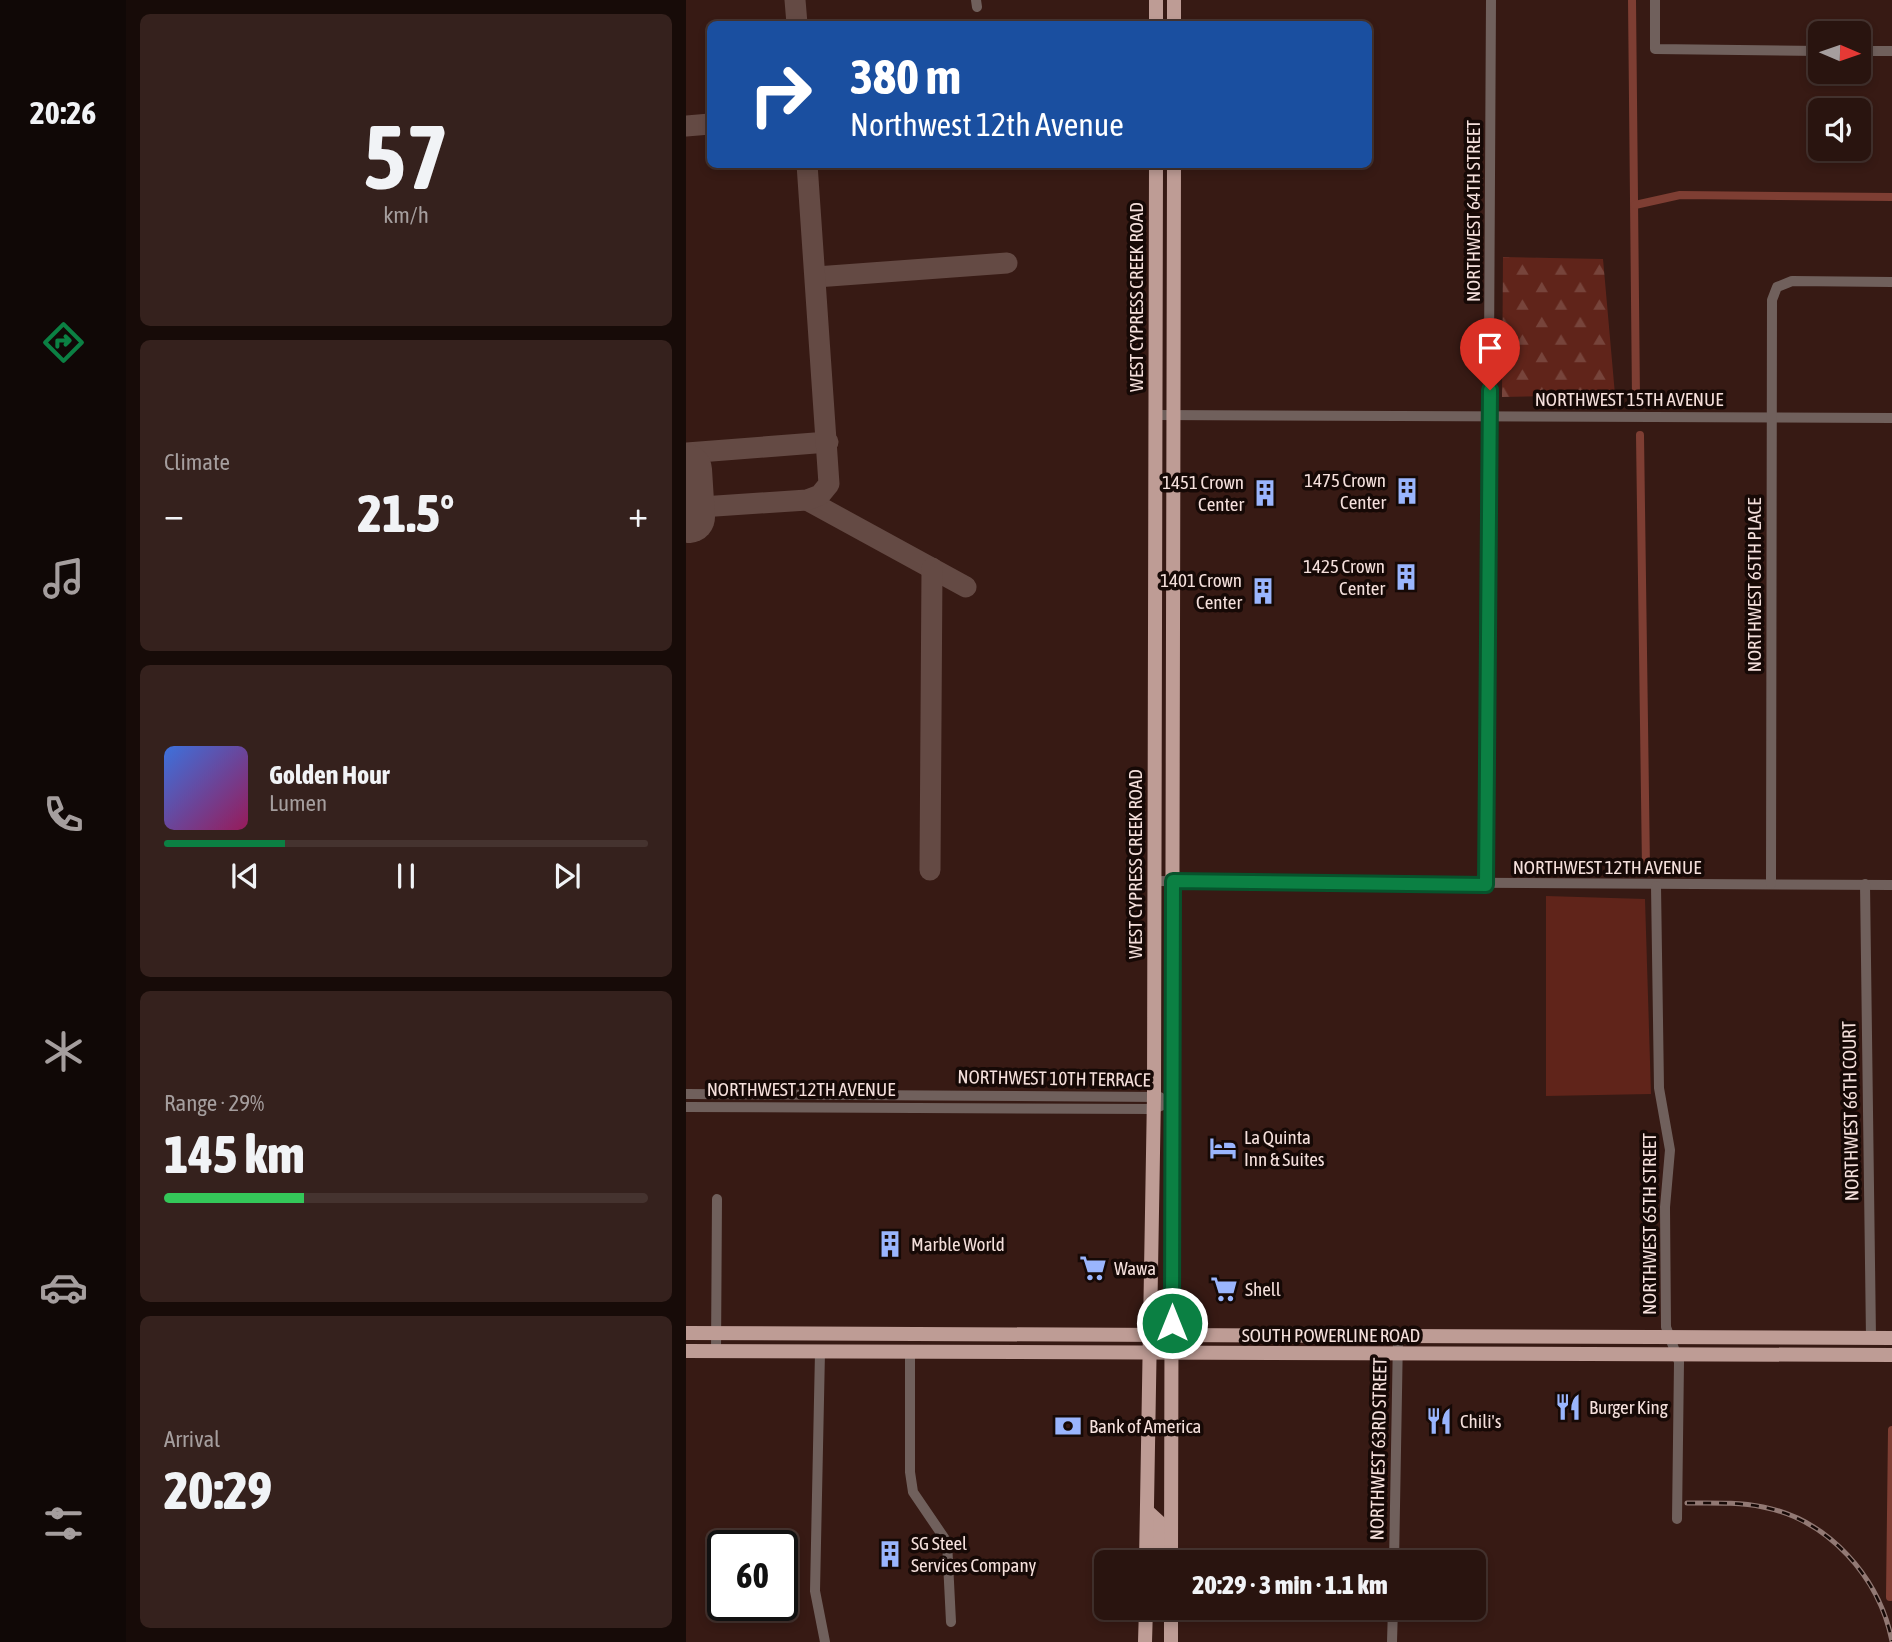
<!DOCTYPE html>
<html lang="en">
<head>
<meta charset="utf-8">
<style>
	:root { --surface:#29140f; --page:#35211d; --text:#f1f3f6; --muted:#a59e9e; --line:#45332f; --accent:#0b8043 }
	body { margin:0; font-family:"Asap Condensed",sans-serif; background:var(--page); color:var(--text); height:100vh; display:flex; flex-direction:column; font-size:26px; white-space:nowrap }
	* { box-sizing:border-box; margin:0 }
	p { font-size:23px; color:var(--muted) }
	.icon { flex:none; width:38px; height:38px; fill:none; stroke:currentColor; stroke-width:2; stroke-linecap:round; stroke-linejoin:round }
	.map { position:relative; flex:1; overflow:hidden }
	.details { display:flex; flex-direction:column; gap:14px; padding:14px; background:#170b08; width:560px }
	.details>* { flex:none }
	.top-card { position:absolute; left:21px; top:21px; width:665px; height:147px; border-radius:10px; box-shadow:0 4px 10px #0003,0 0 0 2px var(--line); background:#1a4fa0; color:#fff; overflow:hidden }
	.needle { width:46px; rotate:92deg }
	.buttons { position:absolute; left:1122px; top:21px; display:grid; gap:14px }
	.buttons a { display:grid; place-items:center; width:63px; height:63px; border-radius:10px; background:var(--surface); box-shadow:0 4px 10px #0003,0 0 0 2px var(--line); font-size:35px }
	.speed { position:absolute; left:21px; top:1530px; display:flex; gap:14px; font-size:35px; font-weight:700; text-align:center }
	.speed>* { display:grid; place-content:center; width:91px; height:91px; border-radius:50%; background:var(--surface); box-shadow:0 4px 10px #0003,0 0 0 2px var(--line); line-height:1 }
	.speed .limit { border:4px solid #111; border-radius:10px; background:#fff; color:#111 }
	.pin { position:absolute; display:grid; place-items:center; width:60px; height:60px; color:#fff; margin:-72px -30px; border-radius:50% 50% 50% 0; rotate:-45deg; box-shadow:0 0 7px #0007 }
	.pin .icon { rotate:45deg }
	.me { position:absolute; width:77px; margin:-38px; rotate:0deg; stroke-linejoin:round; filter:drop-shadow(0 0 5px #0008) }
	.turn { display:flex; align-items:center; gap:24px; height:147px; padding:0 28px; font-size:32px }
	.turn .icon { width:91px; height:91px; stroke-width:2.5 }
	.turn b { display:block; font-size:49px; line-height:60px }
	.big { font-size:52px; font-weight:800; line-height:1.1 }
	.details .widget { flex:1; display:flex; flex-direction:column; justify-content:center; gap:10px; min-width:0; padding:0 24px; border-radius:10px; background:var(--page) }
	.details .dial { align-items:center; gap:0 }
	.dial b { font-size:91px; line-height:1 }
	.song { display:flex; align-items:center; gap:21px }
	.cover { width:84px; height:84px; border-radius:10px; background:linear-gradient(135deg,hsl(220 70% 55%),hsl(330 70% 35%)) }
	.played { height:7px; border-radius:4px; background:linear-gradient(90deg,var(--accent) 25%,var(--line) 25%) }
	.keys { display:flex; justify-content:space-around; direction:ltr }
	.heat { display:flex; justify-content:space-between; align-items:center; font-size:38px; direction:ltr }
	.charge { height:10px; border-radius:5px; background:linear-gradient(90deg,#34c759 29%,var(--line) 0) }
	.trip { position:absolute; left:408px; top:1550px; width:392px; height:70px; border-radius:10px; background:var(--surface); box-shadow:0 4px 10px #0003,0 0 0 2px var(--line); font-weight:800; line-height:70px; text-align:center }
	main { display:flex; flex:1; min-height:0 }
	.tab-bar { display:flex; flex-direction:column; width:126px; justify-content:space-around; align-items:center; background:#100806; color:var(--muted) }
	.tab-bar .icon { width:49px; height:49px }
	.tab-bar .selected { color:var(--accent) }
	.tab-bar b { font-size:32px; color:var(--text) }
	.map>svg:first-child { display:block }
</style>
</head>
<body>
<main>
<nav class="tab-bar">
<b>20:26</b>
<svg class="icon selected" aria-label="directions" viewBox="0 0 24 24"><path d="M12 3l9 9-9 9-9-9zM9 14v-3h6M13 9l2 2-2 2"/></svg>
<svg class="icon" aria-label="music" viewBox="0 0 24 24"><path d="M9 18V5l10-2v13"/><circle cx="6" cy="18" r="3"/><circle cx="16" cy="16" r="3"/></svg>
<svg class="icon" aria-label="phone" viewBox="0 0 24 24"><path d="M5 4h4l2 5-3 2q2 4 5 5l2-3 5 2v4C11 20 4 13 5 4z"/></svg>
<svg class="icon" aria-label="climate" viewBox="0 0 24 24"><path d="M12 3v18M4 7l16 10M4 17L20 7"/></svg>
<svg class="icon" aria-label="car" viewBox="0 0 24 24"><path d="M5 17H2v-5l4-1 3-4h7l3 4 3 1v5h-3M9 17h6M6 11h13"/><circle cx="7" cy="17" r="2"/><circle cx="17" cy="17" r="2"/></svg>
<svg class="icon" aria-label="filters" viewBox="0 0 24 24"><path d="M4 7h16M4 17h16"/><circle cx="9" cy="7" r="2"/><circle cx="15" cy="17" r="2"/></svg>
</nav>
<section class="details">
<div class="widget dial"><b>57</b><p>km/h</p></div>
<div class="widget"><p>Climate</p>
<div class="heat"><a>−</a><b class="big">21.5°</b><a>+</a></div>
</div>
<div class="widget">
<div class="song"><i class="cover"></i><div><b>Golden Hour</b><p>Lumen</p></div></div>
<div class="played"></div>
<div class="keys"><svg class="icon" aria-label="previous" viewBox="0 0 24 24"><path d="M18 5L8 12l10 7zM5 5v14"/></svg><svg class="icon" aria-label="pause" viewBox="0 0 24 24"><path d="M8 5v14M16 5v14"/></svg><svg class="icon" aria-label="next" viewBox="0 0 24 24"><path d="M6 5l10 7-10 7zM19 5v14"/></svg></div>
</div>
<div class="widget"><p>Range · 29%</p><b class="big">145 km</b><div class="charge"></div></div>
<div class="widget"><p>Arrival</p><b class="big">20:29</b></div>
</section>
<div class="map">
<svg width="1206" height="1642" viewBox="0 0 1206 1642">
	<defs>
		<pattern id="forest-firs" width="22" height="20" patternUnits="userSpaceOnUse" patternTransform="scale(1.75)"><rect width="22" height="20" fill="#60241a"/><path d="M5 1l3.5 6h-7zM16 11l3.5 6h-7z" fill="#77443b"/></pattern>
	</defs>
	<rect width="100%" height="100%" fill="#371a14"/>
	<polygon fill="#60241a" points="860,896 959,899 965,1094 860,1096"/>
	<polygon fill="url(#forest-firs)" points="817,257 917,259 929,395 816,397"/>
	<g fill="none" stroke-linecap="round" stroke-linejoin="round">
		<g stroke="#7e3e33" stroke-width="8">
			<polyline points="946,0 950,399"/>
			<polyline points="949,205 994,195 1206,197"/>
			<polyline points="954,435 960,868"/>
			<polyline points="1204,1597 1206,1430"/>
		</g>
		<g stroke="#644a44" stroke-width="21">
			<polyline points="109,0 111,24"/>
			<polyline points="0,126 24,124"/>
			<polyline points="130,277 321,263"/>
			<polyline points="0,453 142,442"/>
			<polyline points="121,500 280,587"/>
			<polyline points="0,508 121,500 134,495 143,484 121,164"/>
			<polyline points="244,870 246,568"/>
		</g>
		<polyline stroke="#644a44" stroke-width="52" points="0,470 3,517"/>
		<g stroke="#70605c" stroke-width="10">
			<polyline points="290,0 291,7"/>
			<polyline points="969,0 969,49 1134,51"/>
			<polyline points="1172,51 1206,51"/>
			<polyline points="469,415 1206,418"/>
			<polyline points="468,881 1206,885"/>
			<polyline points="1085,884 1086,300 1091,287 1106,281 1206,282"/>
			<polyline points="1179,884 1185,1338"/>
			<polyline points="800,885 805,0"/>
			<polyline points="970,886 973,1088 984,1150 979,1207 980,1327 993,1362 991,1519"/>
			<polyline points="0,1094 474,1097"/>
			<polyline points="0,1107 468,1109 486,1101"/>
			<polyline points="30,1352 31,1199"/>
			<polyline points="134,1352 129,1591 139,1642"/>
			<polyline points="224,1353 224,1472 227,1492 261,1542 265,1622"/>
			<polyline points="708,1563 712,1336"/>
			<polyline points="706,1642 707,1608"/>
		</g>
		<g stroke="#be9c95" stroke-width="14">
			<polyline points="470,24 470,0"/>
			<polyline points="488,24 488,0"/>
			<polyline points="0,1333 1206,1338"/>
			<polyline points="0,1351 1206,1355"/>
			<polyline points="461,1511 473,1522 473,1563"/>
			<polyline points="460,1563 468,1095 470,164"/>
			<polyline points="485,1563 488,164"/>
			<polyline points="459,1642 460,1608"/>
			<polyline points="485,1642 485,1608"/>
		</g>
		<defs>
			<path id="rail" d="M1001,1503C1027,1503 1052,1502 1077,1507C1143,1520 1193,1577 1206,1641"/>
		</defs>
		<use href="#rail" stroke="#927974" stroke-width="5"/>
		<use href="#rail" stroke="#160906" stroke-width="2.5" stroke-dasharray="8" stroke-linecap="butt"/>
	</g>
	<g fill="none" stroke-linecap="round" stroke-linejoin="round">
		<defs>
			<polyline id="route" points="486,1323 487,881 800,885 804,390"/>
		</defs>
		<use href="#route" stroke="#07532c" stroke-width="18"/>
		<use href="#route" stroke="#0b8043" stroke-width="12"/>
	</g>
	<defs>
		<symbol id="building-bare" viewBox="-9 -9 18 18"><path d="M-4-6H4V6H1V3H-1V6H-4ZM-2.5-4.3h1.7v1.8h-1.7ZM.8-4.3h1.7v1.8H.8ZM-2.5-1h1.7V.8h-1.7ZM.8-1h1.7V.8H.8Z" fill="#9ab5fd" stroke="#160906" stroke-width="2.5" paint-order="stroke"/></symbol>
		<symbol id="hotel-bare" viewBox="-9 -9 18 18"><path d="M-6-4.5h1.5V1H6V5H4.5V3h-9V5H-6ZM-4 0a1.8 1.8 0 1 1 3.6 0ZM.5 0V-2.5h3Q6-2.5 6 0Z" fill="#9ab5fd" stroke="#160906" stroke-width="2.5" paint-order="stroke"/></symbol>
		<symbol id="supermarket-bare" viewBox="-9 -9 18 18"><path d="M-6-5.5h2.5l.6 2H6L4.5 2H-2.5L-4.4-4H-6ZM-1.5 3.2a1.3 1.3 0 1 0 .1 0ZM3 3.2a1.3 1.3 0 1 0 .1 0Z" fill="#9ab5fd" stroke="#160906" stroke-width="2.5" paint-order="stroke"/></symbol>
		<symbol id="restaurant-bare" viewBox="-9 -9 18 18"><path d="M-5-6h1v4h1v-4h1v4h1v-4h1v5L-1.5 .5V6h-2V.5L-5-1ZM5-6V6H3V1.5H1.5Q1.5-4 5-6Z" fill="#9ab5fd" stroke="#160906" stroke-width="2.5" paint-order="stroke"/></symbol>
		<symbol id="bank-bare" viewBox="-9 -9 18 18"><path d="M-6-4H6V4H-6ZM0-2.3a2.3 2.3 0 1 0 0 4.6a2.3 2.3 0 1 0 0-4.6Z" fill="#9ab5fd" stroke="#160906" stroke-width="2.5" paint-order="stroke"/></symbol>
	</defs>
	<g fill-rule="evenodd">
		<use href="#building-bare" x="702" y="472" width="38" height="38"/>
		<use href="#building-bare" x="560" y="474" width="38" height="38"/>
		<use href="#building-bare" x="701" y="558" width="38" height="38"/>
		<use href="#building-bare" x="558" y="572" width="38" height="38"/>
		<use href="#hotel-bare" x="518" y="1129" width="38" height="38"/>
		<use href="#building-bare" x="185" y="1225" width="38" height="38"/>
		<use href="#supermarket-bare" x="388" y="1249" width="38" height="38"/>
		<use href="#supermarket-bare" x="519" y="1270" width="38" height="38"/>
		<use href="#restaurant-bare" x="863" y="1388" width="38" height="38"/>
		<use href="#restaurant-bare" x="734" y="1402" width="38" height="38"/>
		<use href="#bank-bare" x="363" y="1407" width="38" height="38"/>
		<use href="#building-bare" x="185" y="1535" width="38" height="38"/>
	</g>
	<g text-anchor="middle" stroke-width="7" stroke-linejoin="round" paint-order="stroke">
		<g font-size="19" fill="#f5e0dc" stroke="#160906">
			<text transform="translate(787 211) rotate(-90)" y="7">NORTHWEST 64TH STREET</text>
			<text transform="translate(450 297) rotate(-90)" y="7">WEST CYPRESS CREEK ROAD</text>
			<text x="943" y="406">NORTHWEST 15TH AVENUE</text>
			<text transform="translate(1068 585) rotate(-90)" y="7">NORTHWEST 65TH PLACE</text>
			<text transform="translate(449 864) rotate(-90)" y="7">WEST CYPRESS CREEK ROAD</text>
			<text x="921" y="874">NORTHWEST 12TH AVENUE</text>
			<text transform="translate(368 1078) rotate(1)" y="7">NORTHWEST 10TH TERRACE</text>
			<text x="115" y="1096">NORTHWEST 12TH AVENUE</text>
			<text transform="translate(1164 1111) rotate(-91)" y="7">NORTHWEST 66TH COURT</text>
			<text transform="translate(963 1224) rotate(-90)" y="7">NORTHWEST 65TH STREET</text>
			<text x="645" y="1342">SOUTH POWERLINE ROAD</text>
			<text transform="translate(692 1449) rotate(-89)" y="7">NORTHWEST 63RD STREET</text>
		</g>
		<g font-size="19" fill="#f5e0dc" stroke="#160906" text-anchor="start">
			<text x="700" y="487" text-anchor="end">1475 Crown<tspan x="700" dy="22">Center</tspan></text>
			<text x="558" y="489" text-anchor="end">1451 Crown<tspan x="558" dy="22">Center</tspan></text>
			<text x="699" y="573" text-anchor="end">1425 Crown<tspan x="699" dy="22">Center</tspan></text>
			<text x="556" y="587" text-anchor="end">1401 Crown<tspan x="556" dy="22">Center</tspan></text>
			<text x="558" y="1144">La Quinta<tspan x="558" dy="22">Inn &amp; Suites</tspan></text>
			<text x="225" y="1251">Marble World</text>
			<text x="428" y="1275">Wawa</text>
			<text x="559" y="1296">Shell</text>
			<text x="903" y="1414">Burger King</text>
			<text x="774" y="1428">Chili's</text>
			<text x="403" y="1433">Bank of America</text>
			<text x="225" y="1550">SG Steel<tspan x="225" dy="22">Services Company</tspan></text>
		</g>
	</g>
</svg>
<div class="buttons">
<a><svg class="needle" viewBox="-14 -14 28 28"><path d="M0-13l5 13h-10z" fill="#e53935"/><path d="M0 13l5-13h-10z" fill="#a59e9e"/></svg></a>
<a><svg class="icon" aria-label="sound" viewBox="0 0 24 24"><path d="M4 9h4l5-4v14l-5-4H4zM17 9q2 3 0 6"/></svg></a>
</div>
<div class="speed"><div class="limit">60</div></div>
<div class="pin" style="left:804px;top:390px;background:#d93025"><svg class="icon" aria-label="arrive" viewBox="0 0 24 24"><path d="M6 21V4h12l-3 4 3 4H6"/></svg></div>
<svg class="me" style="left:486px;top:1323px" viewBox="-20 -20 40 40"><circle r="17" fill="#0b8043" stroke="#fff" stroke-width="3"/><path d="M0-11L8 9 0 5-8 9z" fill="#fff"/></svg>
<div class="trip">20:29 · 3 min · 1.1 km</div>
<div class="top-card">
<div class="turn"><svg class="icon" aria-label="right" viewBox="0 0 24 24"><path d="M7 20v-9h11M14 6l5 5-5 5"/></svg><div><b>380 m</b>Northwest 12th Avenue</div></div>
</div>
</div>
</main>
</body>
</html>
